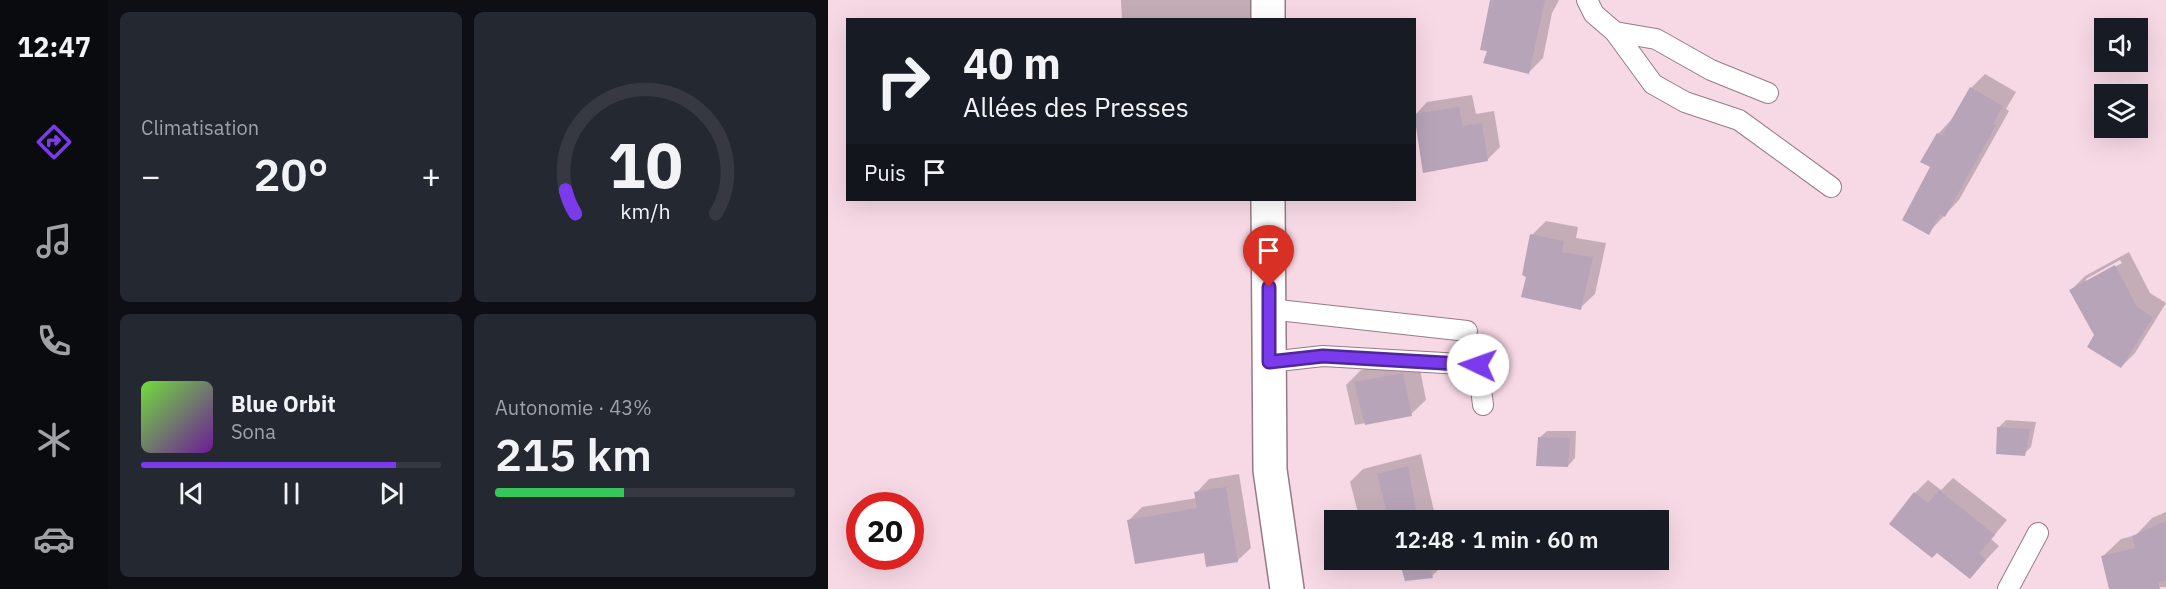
<!DOCTYPE html>
<html lang="fr">
<head>
<meta charset="utf-8">
<style>
	:root { --surface:#171b24; --page:#242831; --text:#f1f3f6; --muted:#9ea1a6; --line:#363941; --accent:#7c3aed }
	body { margin:0; font-family:"IBM Plex Sans",sans-serif; background:var(--page); color:var(--text); height:100vh; display:flex; flex-direction:column; font-size:22px; white-space:nowrap }
	* { box-sizing:border-box; margin:0 }
	p { font-size:20px; color:var(--muted) }
	.icon { flex:none; width:33px; height:33px; fill:none; stroke:currentColor; stroke-width:2; stroke-linecap:round; stroke-linejoin:round }
	.map { position:relative; flex:1; overflow:hidden }
	.details { display:flex; flex-direction:column; gap:12px; padding:12px; background:#0d0f14; width:720px }
	.details>* { flex:none }
	.banner { position:absolute; left:18px; top:18px; width:570px; height:183px; border-radius:0px; box-shadow:0 6px 24px #0002; background:#171b24; color:var(--text); overflow:hidden }
	.tools { position:absolute; left:1266px; top:18px; display:grid; gap:12px }
	.tools a { display:grid; place-items:center; width:54px; height:54px; border-radius:0px; background:var(--surface); box-shadow:0 6px 24px #0002; font-size:30px }
	.speed { position:absolute; left:18px; top:492px; display:flex; gap:12px; font-size:30px; font-weight:700; text-align:center }
	.speed>* { display:grid; place-content:center; width:78px; height:78px; border-radius:50%; background:var(--surface); box-shadow:0 6px 24px #0002; line-height:1 }
	.speed .limit { border:9px solid #d22; background:#fff; color:#111 }
	.pin { position:absolute; display:grid; place-items:center; width:51px; height:51px; color:#fff; margin:-62px -26px; border-radius:50% 50% 50% 0; rotate:-45deg; box-shadow:0 0 6px #0007 }
	.pin .icon { rotate:45deg }
	.me { position:absolute; width:66px; margin:-33px; rotate:273deg; stroke-linejoin:round; filter:drop-shadow(0 0 4px #0008) }
	.turn { display:flex; align-items:center; gap:21px; height:126px; padding:0 18px; font-size:27px }
	.turn .icon { width:78px; height:78px; stroke-width:2.5 }
	.turn b { display:block; font-size:42px; line-height:51px }
	.then { display:flex; align-items:center; height:57px; padding:0 18px; background:#0003; gap:12px; font-size:22px }
	.big { font-size:45px; font-weight:600; line-height:1.1 }
	.details .tile { flex:1; display:flex; flex-direction:column; justify-content:center; gap:9px; min-width:0; padding:0 21px; border-radius:9px; background:var(--page) }
	.details .dial { align-items:center; gap:0 }
	.dial svg { height:156px; overflow:visible; fill:none; stroke:var(--line); stroke-width:7; stroke-linecap:round; text-anchor:middle }
	.dial text { fill:var(--text); stroke:none }
	.song { display:flex; align-items:center; gap:18px }
	.cover { width:72px; height:72px; border-radius:9px; background:linear-gradient(135deg,hsl(100 70% 55%),hsl(280 70% 35%)) }
	.played { height:6px; border-radius:3px; background:linear-gradient(90deg,var(--accent) 85%,var(--line) 85%) }
	.keys { display:flex; justify-content:space-around; direction:ltr }
	.heat { display:flex; justify-content:space-between; align-items:center; font-size:33px; direction:ltr }
	.charge { height:9px; border-radius:4px; background:linear-gradient(90deg,#34c759 43%,var(--line) 0) }
	.details .tiles { flex:1; display:grid; gap:12px; grid-template-columns:repeat(2,1fr) }
	.trip { position:absolute; left:496px; top:510px; width:345px; height:60px; border-radius:0px; background:var(--surface); box-shadow:0 6px 24px #0002; font-weight:600; line-height:60px; text-align:center }
	main { display:flex; flex:1; min-height:0 }
	.menu { display:flex; flex-direction:column; width:108px; justify-content:space-around; align-items:center; background:#090b0e; color:var(--muted) }
	.menu .icon { width:42px; height:42px }
	.menu .on { color:var(--accent) }
	.menu b { font-size:27px; color:var(--text) }
	.map>svg:first-child { display:block }
</style>
</head>
<body>
<main>
<nav class="menu">
<b>12:47</b>
<svg class="icon on" aria-label="directions" viewBox="0 0 24 24"><path d="M12 3l9 9-9 9-9-9zM9 14v-3h6M13 9l2 2-2 2"/></svg>
<svg class="icon" aria-label="music" viewBox="0 0 24 24"><path d="M9 18V5l10-2v13"/><circle cx="6" cy="18" r="3"/><circle cx="16" cy="16" r="3"/></svg>
<svg class="icon" aria-label="phone" viewBox="0 0 24 24"><path d="M5 4h4l2 5-3 2q2 4 5 5l2-3 5 2v4C11 20 4 13 5 4z"/></svg>
<svg class="icon" aria-label="climate" viewBox="0 0 24 24"><path d="M12 3v18M4 7l16 10M4 17L20 7"/></svg>
<svg class="icon" aria-label="car" viewBox="0 0 24 24"><path d="M5 17H2v-5l4-1 3-4h7l3 4 3 1v5h-3M9 17h6M6 11h13"/><circle cx="7" cy="17" r="2"/><circle cx="17" cy="17" r="2"/></svg>
</nav>
<section class="details">
<div class="tiles">
<div class="tile"><p>Climatisation</p>
<div class="heat"><a>−</a><b class="big">20°</b><a>+</a></div>
</div>
<div class="tile dial"><svg viewBox="0 0 100 80">
<path d="M14 69A42 42 0 1 1 86 69"/>
<path d="M14 69A42 42 0 0 1 9 57" stroke="#7c3aed"/>
<text x="50" y="56" font-size="32" font-weight="700">10</text>
<text x="50" y="72" font-size="11">km/h</text>
</svg></div>
<div class="tile">
<div class="song"><i class="cover"></i><div><b>Blue Orbit</b><p>Sona</p></div></div>
<div class="played"></div>
<div class="keys"><svg class="icon" aria-label="previous" viewBox="0 0 24 24"><path d="M18 5L8 12l10 7zM5 5v14"/></svg><svg class="icon" aria-label="pause" viewBox="0 0 24 24"><path d="M8 5v14M16 5v14"/></svg><svg class="icon" aria-label="next" viewBox="0 0 24 24"><path d="M6 5l10 7-10 7zM19 5v14"/></svg></div>
</div>
<div class="tile"><p>Autonomie · 43%</p><b class="big">215 km</b><div class="charge"></div></div>
</div>
</section>
<div class="map">
<svg width="1338" height="589" viewBox="0 0 1338 589">
	<rect width="100%" height="100%" fill="#f7d9e5"/>
	<g fill="#0003" fill-rule="evenodd">
		<polygon points="293,0 436,0 437,20 294,20"/>
		<polygon points="663,0 731,0 724,13 715,58 701,72"/>
		<polygon points="1157,74 1188,92 1178,109 1181,111 1131,200 1100,233 1104,167 1094,162 1110,134 1124,119 1143,88"/>
		<polygon points="644,95 648,114 666,111 672,147 659,160 587,115 599,102"/>
		<polygon points="718,221 750,227 748,238 778,243 767,294 752,308 700,276 704,235"/>
		<path d="M1301,252L1322,293L1338,303L1307,353L1293,367L1268,335L1243,290L1257,276ZM1292,260L1294,263L1258,283V279Z"/>
		<polygon points="590,359 598,400 583,414 527,425 518,385 533,370"/>
		<polygon points="1178,420 1208,422 1203,447 1196,454 1170,428"/>
		<polygon points="719,431 748,431 747,458 740,466 711,438"/>
		<polygon points="593,454 608,520 532,520 522,482 535,469"/>
		<polygon points="411,474 423,548 409,561 377,552 301,520 314,507 369,498 368,493 381,479"/>
		<polygon points="1125,478 1179,520 1163,539 1171,546 1142,577 1087,493 1100,480 1113,490"/>
		<polygon points="1338,512 1338,587 1282,589 1274,557 1293,539 1308,535 1324,518"/>
		<polygon points="573,560 617,560 617,563 604,576 578,579"/>
	</g>
	<g fill="#b8a4b9">
		<polygon points="662,0 717,0 701,74 655,63 659,51 652,50"/>
		<polygon points="1142,87 1175,106 1165,124 1168,125 1117,217 1112,214 1101,235 1074,220 1102,167 1092,162 1109,133 1114,136"/>
		<polygon points="631,107 635,126 654,123 660,161 595,173 586,114"/>
		<polygon points="702,234 736,241 734,252 765,257 753,310 693,297 698,277 694,275"/>
		<polygon points="1287,265 1309,307 1325,317 1293,368 1259,347 1266,335 1241,290"/>
		<polygon points="575,373 584,416 537,425 526,382"/>
		<polygon points="1169,427 1202,429 1197,456 1168,454"/>
		<polygon points="710,437 742,438 740,467 708,466"/>
		<polygon points="580,466 590,520 561,520 549,474"/>
		<polygon points="398,487 410,562 378,567 376,553 307,564 299,520 369,508 366,492"/>
		<polygon points="1111,490 1167,535 1151,553 1158,560 1142,579 1109,553 1104,558 1061,524 1086,492 1100,503"/>
		<polygon points="1338,521 1338,580 1330,583 1332,589 1281,589 1273,556 1307,548 1304,536"/>
		<polygon points="571,560 600,560 605,578 577,581"/>
	</g>
	<g fill="none" stroke-linecap="round" stroke-linejoin="round">
		<defs>
			<g id="service">
				<polyline points="759,0 766,14 787,32 825,84 857,102 911,120 1003,187"/>
				<polyline points="787,32 828,39 883,70 940,93"/>
				<polyline points="441,309 639,331"/>
				<polyline points="441,362 495,356 650,365 655,405"/>
				<polyline points="1180,589 1210,533"/>
			</g>
			<g id="minor">
				<polyline points="440,20 440,0"/>
				<polyline points="440,200 442,470 459,589"/>
			</g>
		</defs>
		<use href="#service" stroke="#967a86" stroke-width="22"/>
		<use href="#minor" stroke="#967a86" stroke-width="36"/>
		<use href="#service" stroke="#fff" stroke-width="20"/>
		<use href="#minor" stroke="#fff" stroke-width="33"/>
	</g>
	<g fill="none" stroke-linecap="round" stroke-linejoin="round">
		<defs>
			<polyline id="route" points="441,287 441,362 495,356 650,365"/>
		</defs>
		<use href="#route" stroke="#51269a" stroke-width="15"/>
		<use href="#route" stroke="#7c3aed" stroke-width="10"/>
	</g>
</svg>
<div class="tools">
<a><svg class="icon" aria-label="sound" viewBox="0 0 24 24"><path d="M4 9h4l5-4v14l-5-4H4zM17 9q2 3 0 6"/></svg></a>
<a><svg class="icon" aria-label="layers" viewBox="0 0 24 24"><path d="M12 4l9 5-9 5-9-5zM3 14l9 5 9-5"/></svg></a>
</div>
<div class="speed"><div class="limit">20</div></div>
<div class="pin" style="left:441px;top:287px;background:#d93025"><svg class="icon" aria-label="arrive" viewBox="0 0 24 24"><path d="M6 21V4h12l-3 4 3 4H6"/></svg></div>
<svg class="me" style="left:650px;top:365px" viewBox="-20 -20 40 40"><circle r="19" fill="#fff"/><path d="M0-13L10 11 0 6-10 11z" fill="#7c3aed"/></svg>
<div class="trip">12:48 · 1 min · 60 m</div>
<div class="banner">
<div class="turn"><svg class="icon" aria-label="right" viewBox="0 0 24 24"><path d="M7 20v-9h11M14 6l5 5-5 5"/></svg><div><b>40 m</b>Allées des Presses</div></div>
<div class="then">Puis<svg class="icon" aria-label="arrive" viewBox="0 0 24 24"><path d="M6 21V4h12l-3 4 3 4H6"/></svg></div>
</div>
</div>
</main>
</body>
</html>
